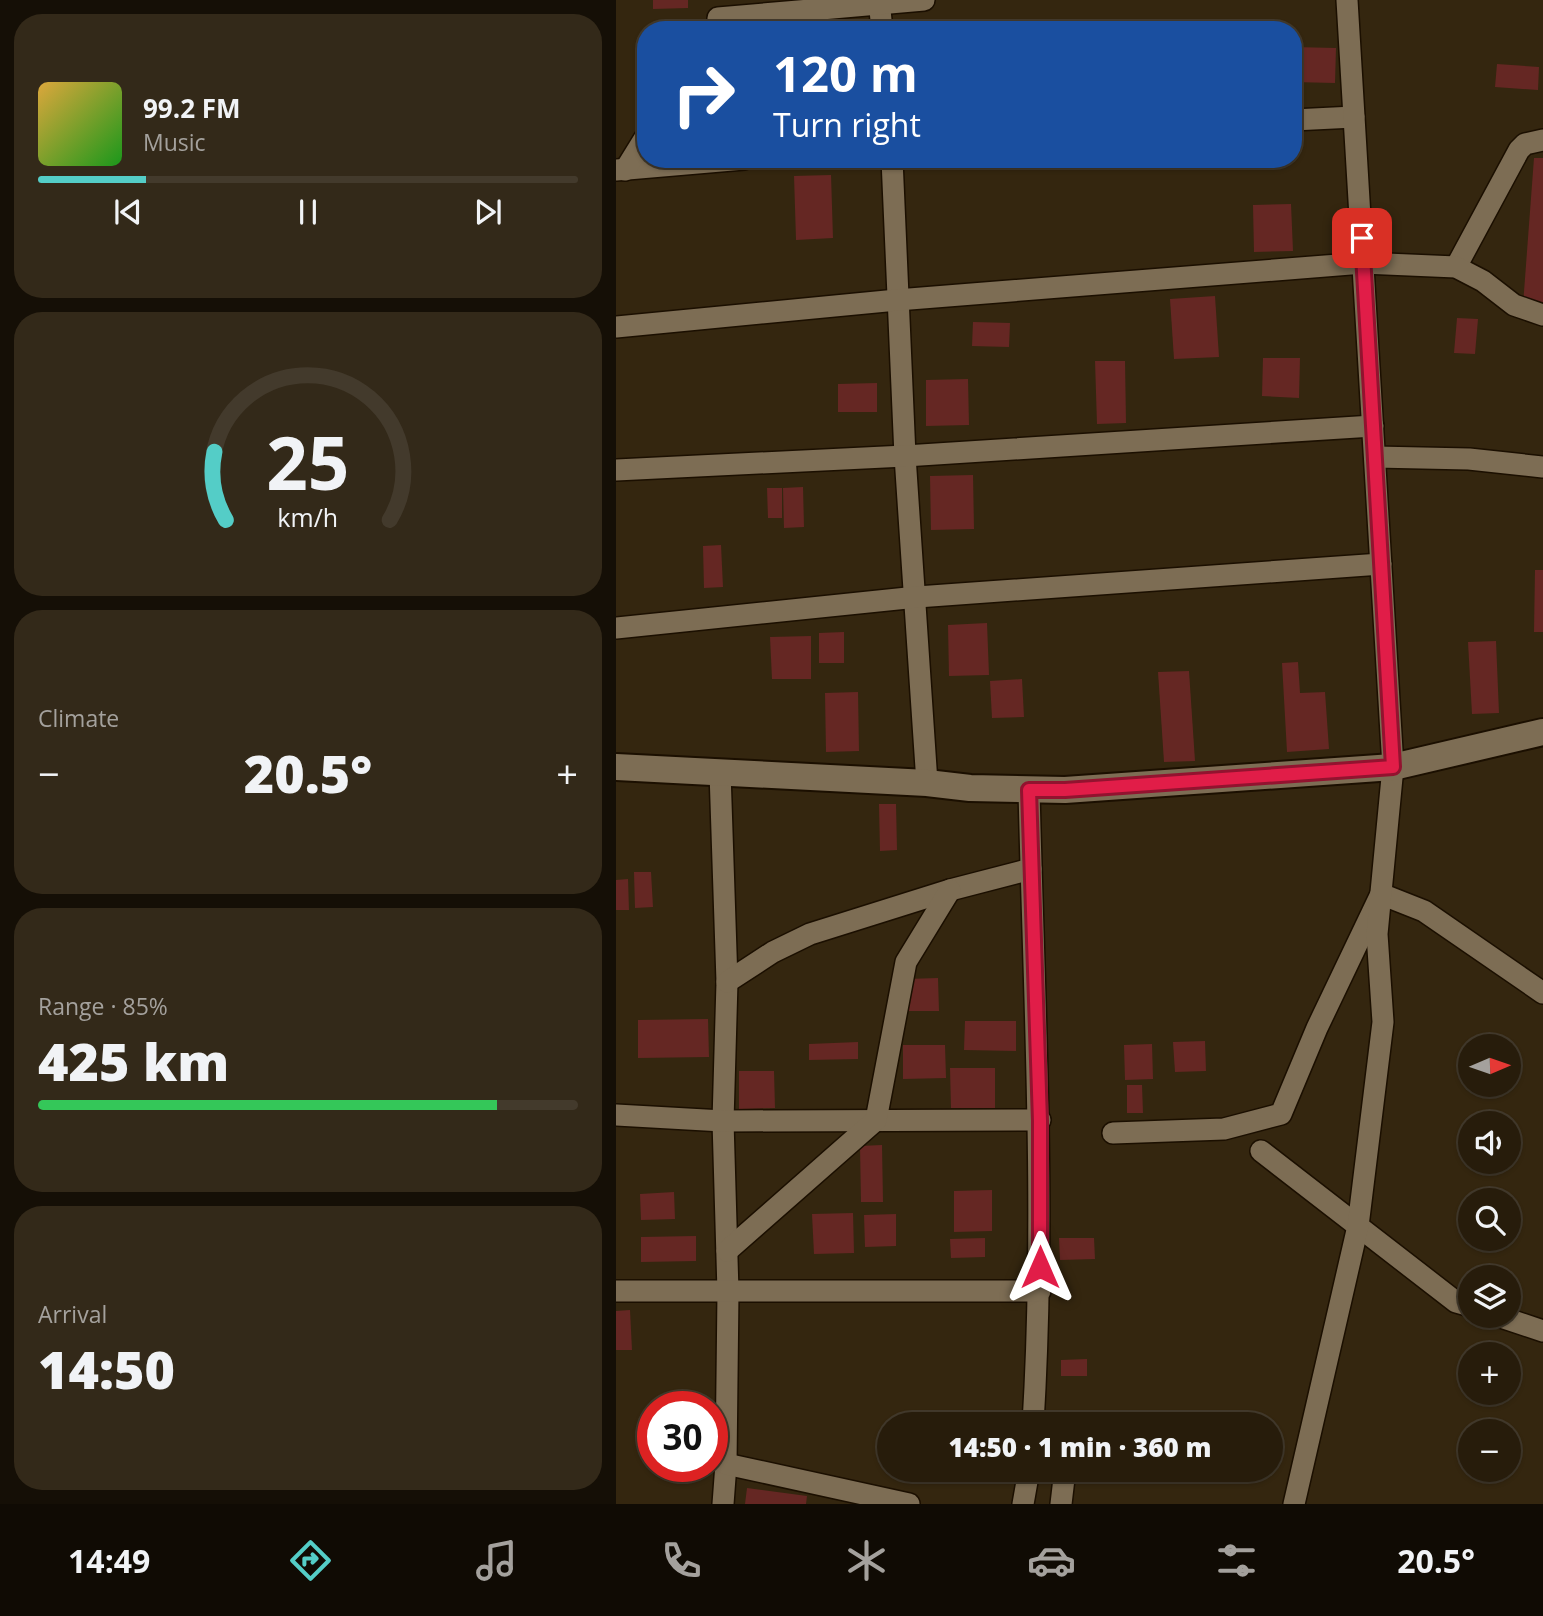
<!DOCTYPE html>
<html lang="en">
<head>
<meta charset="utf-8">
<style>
	:root { --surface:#271c0b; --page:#332919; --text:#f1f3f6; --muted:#a4a19d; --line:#433a2c; --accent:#54cdc7 }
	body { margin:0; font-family:"Open Sans",sans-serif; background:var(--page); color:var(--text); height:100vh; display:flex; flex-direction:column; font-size:26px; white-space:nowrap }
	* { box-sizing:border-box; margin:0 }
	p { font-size:23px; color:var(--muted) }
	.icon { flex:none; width:38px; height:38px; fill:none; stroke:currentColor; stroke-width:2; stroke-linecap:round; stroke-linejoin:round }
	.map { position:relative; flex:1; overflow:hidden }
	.panel { display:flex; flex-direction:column; gap:14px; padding:14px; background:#150f06; width:616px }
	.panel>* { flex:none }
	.banner { position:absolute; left:21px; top:21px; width:665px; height:147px; border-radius:28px; box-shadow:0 2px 5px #0004,0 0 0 2px var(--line); background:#1a4fa0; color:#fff; overflow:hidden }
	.needle { width:46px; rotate:88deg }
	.controls { position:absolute; left:842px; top:1034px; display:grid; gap:14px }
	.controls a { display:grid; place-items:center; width:63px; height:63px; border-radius:50%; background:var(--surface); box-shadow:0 2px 5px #0004,0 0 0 2px var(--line); font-size:35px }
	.speed { position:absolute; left:21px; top:1391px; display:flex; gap:14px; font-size:35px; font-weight:700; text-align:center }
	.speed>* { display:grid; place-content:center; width:91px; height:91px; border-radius:50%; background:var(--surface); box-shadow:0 2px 5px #0004,0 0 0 2px var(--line); line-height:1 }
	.speed .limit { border:10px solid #d22; background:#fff; color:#111 }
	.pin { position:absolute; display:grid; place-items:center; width:60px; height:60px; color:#fff; margin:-30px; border-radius:14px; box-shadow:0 4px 10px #0006 }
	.me { position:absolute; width:77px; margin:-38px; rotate:0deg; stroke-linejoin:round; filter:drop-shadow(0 0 5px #0008) }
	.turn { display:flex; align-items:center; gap:24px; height:147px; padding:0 21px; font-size:32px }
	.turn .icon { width:91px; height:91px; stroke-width:2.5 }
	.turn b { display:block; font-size:49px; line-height:60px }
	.big { font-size:52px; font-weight:800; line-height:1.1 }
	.panel .widget { flex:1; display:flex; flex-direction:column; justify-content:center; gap:10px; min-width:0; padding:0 24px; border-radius:28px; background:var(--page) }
	.panel .dial { align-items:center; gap:0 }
	.dial svg { height:182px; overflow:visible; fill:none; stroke:var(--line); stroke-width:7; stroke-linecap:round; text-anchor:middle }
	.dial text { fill:var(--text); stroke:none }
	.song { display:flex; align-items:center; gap:21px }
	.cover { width:84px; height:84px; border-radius:10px; background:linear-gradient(135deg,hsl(40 70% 55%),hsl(120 70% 35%)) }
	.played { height:7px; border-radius:4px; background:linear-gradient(90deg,var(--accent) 20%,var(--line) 20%) }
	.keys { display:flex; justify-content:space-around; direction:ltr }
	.heat { display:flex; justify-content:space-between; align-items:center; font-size:38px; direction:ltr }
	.charge { height:10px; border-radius:5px; background:linear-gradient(90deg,#34c759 85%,var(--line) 0) }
	.trip { position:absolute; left:261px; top:1412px; width:406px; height:70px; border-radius:35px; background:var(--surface); box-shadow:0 2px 5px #0004,0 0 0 2px var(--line); font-weight:800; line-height:70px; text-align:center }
	.menu { display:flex; height:112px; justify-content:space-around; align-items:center; background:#100b04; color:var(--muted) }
	.menu .icon { width:49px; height:49px }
	.menu .selected { color:var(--accent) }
	.menu b { font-size:32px; color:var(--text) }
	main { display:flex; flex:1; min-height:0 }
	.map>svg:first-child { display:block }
</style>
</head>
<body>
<main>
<section class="panel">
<div class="widget">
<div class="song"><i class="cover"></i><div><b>99.2 FM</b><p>Music</p></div></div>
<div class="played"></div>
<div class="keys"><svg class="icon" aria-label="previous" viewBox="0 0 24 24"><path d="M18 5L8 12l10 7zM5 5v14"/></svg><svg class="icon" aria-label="pause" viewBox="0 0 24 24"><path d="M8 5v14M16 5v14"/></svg><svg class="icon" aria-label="next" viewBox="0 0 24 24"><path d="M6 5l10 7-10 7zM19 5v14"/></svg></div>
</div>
<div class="widget dial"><svg viewBox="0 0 100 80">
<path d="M14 69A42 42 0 1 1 86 69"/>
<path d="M14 69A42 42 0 0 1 9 39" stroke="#54cdc7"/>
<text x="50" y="56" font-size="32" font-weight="700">25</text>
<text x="50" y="72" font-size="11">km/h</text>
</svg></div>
<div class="widget"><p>Climate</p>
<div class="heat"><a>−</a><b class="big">20.5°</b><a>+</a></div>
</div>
<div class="widget"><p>Range · 85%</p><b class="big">425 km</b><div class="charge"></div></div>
<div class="widget"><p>Arrival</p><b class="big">14:50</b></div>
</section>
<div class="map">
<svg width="927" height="1504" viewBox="0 0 927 1504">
	<rect width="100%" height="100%" fill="#34260f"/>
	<g fill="#652723">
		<polygon points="37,0 72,0 72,8 37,9"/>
		<polygon points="677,47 720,48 719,83 677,82"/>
		<polygon points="881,64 923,67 922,90 879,87"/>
		<polygon points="918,158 927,158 927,306 907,305"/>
		<polygon points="215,175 217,238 180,240 178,176"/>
		<polygon points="675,204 677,251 638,252 637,205"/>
		<polygon points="599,296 603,357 558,359 554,299"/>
		<polygon points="841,318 862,319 859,354 838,353"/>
		<polygon points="357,322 394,323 393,347 356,346"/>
		<polygon points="647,358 684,358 683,398 646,396"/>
		<polygon points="479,361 509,361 510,423 481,424"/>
		<polygon points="352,379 353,425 310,426 310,380"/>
		<polygon points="261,383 261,412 222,412 222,384"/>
		<polygon points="357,475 358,529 315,530 314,476"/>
		<polygon points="187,487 188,527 168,528 167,488"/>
		<polygon points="151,488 166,488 166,518 152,518"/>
		<polygon points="105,545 107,587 88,588 87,546"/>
		<polygon points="919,570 927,570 927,632 918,632"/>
		<polygon points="371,623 373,675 333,676 332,625"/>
		<polygon points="228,632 228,663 203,663 203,633"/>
		<polygon points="195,636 195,679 156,679 154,637"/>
		<polygon points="880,641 883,713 856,714 852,642"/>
		<polygon points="682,662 684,693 709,692 713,749 671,752 666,663"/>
		<polygon points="573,671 579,761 548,762 542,672"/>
		<polygon points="406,679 408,717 376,718 374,681"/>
		<polygon points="242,692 243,751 210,752 209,693"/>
		<polygon points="263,804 280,804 281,850 264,851"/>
		<polygon points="18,872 35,872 37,907 19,908"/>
		<polygon points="12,879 13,910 0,910 0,880"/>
		<polygon points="322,978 323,1011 292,1011 291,979"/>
		<polygon points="92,1019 93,1057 22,1058 22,1020"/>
		<polygon points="349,1021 400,1021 400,1051 348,1050"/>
		<polygon points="589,1041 590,1071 559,1072 557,1042"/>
		<polygon points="242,1042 242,1059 193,1060 193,1044"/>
		<polygon points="536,1044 537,1079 509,1080 508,1045"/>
		<polygon points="287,1045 329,1045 330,1078 287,1079"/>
		<polygon points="334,1068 379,1068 379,1108 335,1108"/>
		<polygon points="123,1071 158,1071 159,1108 123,1109"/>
		<polygon points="511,1085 526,1085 527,1113 511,1113"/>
		<polygon points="266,1145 267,1202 245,1202 244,1146"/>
		<polygon points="376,1190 376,1231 338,1232 338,1191"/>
		<polygon points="58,1192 59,1219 25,1220 24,1194"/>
		<polygon points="237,1213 238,1253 198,1254 196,1214"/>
		<polygon points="280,1214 280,1246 249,1247 248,1215"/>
		<polygon points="80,1236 80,1261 25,1262 25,1237"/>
		<polygon points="369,1238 369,1257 335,1258 334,1239"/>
		<polygon points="443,1238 478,1238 479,1259 444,1260"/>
		<polygon points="14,1310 16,1350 0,1350 0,1311"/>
		<polygon points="471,1359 471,1376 445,1376 445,1360"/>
		<polygon points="131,1488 191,1496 190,1504 129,1504"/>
	</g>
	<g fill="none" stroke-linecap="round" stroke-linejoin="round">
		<defs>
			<g id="minor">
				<polyline points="263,0 266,30"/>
				<polyline points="102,18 308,0"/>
				<polyline points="677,120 738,117"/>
				<polyline points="276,159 289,456 311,783"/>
				<polyline points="0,170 128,159"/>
				<polyline points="9,170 30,136"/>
				<polyline points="840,267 903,150 909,144 927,140"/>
				<polyline points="0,327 281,300 747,263 840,267 867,281 898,305 927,315"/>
				<polyline points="759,457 853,459 927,467"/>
				<polyline points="0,470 289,456 757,426"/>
				<polyline points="0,628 301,597 765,564"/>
				<polyline points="104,772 111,982 107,1121 112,1292 110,1464 107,1504"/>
				<path d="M413,790C418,1002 430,1212 417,1424"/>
				<polyline points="111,982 157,952 194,934 334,890 415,869"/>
				<polyline points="0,1115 107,1121 424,1120"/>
				<polyline points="497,1133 608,1129 665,1114 701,1028 765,894 808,911 927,993"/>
				<polyline points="645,1151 840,1302 854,1306"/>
				<polyline points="111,1251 260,1120 290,962 334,890"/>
				<polyline points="0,1291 424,1291"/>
				<polyline points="882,1316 927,1331"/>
				<polyline points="110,1464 293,1504"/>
				<polyline points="407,1504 413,1470"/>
				<polyline points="445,1504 449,1470"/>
				<polyline points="678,1504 742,1226 767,1022 761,934 777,767 731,0"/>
			</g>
			<polyline id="tertiary" points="0,767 311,783 354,788 449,790 777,767 927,732"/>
		</defs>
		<use href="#minor" stroke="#1b0f00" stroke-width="24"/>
		<use href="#tertiary" stroke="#1b0f00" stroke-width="30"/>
		<use href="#minor" stroke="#7d6d54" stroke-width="21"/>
		<use href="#tertiary" stroke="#7d6d54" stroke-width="26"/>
	</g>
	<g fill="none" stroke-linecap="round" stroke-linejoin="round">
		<defs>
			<polyline id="route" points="424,1267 424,1121 413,790 449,790 777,767 746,238"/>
		</defs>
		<use href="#route" stroke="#92132f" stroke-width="18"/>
		<use href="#route" stroke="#e11d48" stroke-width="12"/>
	</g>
</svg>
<div class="controls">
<a><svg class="needle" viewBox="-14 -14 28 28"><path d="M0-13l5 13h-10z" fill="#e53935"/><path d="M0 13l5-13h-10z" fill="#a4a19d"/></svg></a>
<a><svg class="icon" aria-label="sound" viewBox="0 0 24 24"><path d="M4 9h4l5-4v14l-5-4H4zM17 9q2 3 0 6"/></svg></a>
<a><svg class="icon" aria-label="search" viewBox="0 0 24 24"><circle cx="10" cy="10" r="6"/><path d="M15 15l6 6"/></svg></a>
<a><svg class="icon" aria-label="layers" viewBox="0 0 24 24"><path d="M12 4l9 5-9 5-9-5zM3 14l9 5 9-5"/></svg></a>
<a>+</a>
<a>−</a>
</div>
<div class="speed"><div class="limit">30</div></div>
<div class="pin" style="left:746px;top:238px;background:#d93025"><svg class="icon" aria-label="arrive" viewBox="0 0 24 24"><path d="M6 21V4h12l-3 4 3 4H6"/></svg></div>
<svg class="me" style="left:424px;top:1267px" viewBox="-20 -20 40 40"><path d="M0-17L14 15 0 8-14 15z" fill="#e11d48" stroke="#fff" stroke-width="4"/></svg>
<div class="trip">14:50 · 1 min · 360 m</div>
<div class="banner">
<div class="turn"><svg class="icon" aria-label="right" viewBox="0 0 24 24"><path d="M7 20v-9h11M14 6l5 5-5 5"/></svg><div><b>120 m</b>Turn right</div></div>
</div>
</div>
</main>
<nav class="menu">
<b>14:49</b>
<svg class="icon selected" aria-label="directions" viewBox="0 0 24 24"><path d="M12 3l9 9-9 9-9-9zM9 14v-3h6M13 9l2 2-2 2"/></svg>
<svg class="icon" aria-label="music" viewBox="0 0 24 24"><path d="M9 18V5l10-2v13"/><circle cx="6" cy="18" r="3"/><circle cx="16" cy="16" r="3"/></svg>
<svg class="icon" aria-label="phone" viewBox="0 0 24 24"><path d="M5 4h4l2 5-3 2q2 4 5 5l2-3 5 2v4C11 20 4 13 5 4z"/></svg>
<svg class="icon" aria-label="climate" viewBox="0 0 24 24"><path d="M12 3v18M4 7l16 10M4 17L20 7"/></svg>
<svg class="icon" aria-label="car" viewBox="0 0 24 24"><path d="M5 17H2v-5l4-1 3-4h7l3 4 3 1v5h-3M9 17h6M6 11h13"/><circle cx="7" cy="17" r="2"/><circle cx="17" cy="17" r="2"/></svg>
<svg class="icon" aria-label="filters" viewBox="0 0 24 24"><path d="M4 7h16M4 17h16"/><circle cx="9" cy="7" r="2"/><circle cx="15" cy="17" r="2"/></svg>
<b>20.5°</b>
</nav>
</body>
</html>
